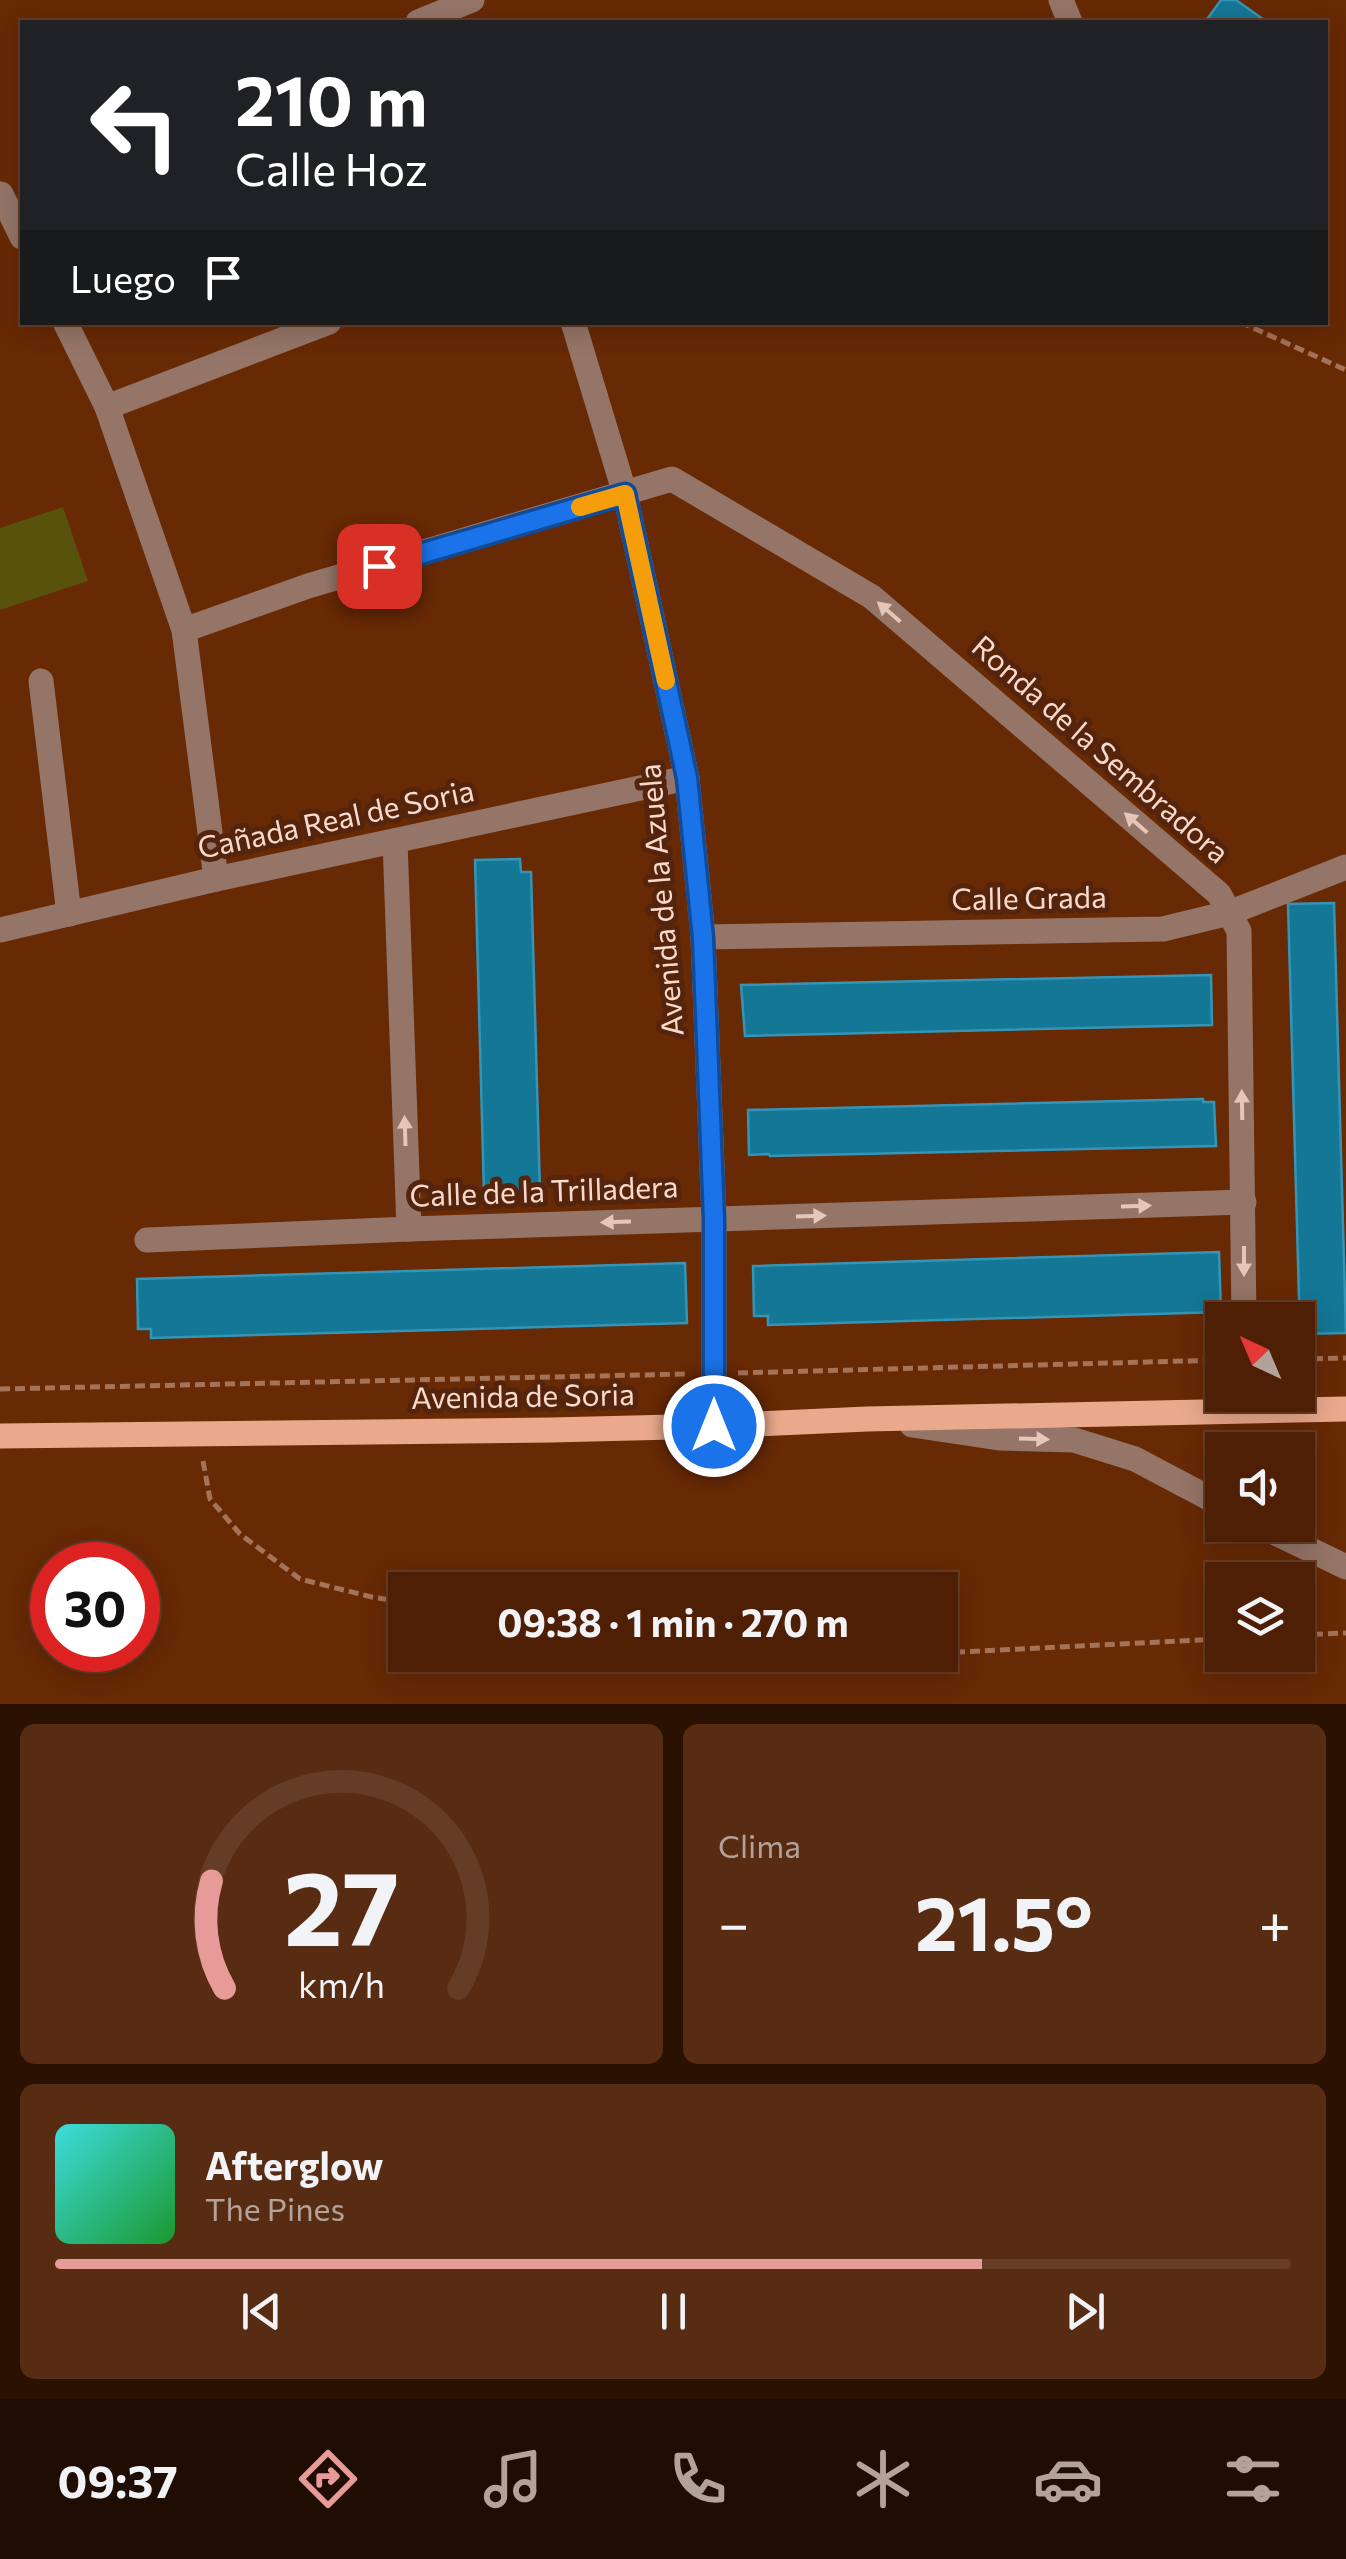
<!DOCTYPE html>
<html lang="es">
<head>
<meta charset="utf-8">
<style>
	:root { --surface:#4e1f04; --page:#582c13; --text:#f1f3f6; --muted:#b3a29a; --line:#653d26; --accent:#e69b98 }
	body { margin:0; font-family:Commissioner,sans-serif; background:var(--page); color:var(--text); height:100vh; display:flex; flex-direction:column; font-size:38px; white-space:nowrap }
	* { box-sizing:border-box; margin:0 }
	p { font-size:32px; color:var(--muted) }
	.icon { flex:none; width:55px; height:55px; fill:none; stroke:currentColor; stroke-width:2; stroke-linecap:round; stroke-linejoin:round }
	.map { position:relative; height:1704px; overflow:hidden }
	.sheet { display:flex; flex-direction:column; gap:20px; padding:20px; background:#2b1102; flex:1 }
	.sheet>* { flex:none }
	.hud { position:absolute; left:20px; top:20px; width:1308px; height:305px; border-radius:0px; box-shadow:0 5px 25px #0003,0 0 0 2px var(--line); background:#202124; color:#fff; overflow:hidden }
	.needle { width:65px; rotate:316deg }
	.fabs { position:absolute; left:1205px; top:1302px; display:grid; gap:20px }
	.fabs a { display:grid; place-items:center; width:110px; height:110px; border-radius:0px; background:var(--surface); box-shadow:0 5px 25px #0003,0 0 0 2px var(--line); font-size:50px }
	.speed { position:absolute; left:30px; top:1542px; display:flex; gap:20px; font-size:50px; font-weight:700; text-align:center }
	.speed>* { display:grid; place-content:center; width:130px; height:130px; border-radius:50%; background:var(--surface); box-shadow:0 5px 25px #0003,0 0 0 2px var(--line); line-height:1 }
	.speed .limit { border:15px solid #d22; background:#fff; color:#111 }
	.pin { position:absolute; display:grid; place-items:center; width:85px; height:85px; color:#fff; margin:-42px; border-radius:20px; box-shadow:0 5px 15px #0006 }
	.me { position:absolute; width:110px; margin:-55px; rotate:0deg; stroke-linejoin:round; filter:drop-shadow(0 0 8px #0008) }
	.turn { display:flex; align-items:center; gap:35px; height:210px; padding:0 50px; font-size:45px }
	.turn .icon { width:130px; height:130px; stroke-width:2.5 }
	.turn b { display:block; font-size:70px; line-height:85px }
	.then { display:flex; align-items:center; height:95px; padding:0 50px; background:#0003; gap:20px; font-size:38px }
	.big { font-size:75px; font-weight:700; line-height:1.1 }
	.sheet .widget { flex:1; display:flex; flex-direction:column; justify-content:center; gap:15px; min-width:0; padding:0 35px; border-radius:15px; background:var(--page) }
	.sheet .dial { align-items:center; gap:0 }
	.dial svg { height:260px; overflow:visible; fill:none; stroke:var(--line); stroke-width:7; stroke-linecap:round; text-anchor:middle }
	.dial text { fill:var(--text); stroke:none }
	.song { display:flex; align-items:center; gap:30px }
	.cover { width:120px; height:120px; border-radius:15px; background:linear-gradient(135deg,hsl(180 70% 55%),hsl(130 70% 35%)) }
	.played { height:10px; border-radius:5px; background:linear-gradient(90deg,var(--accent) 75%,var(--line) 75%) }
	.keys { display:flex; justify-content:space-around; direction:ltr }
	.heat { display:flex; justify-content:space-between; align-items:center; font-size:55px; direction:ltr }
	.sheet .tiles { flex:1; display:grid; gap:20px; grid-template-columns:1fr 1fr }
	.widget:last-child { grid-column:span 2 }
	.trip { position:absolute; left:388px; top:1572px; width:570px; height:100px; border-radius:0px; background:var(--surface); box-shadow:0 5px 25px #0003,0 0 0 2px var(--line); font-weight:700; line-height:100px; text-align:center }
	.dock { display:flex; height:160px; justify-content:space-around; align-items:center; background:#1f0c02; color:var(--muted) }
	.dock .icon { width:70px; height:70px }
	.dock .selected { color:var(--accent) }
	.dock b { font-size:45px; color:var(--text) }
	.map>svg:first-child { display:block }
</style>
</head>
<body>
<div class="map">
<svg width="1346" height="1704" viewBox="0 0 1346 1704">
	<rect width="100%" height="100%" fill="#682905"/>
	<polygon fill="#58520d" points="63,507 88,581 0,610 0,528"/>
	<g fill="#147795" stroke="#3495b6" stroke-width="2.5">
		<polygon points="1221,0 1236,0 1267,22 1205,22"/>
		<polygon points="520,859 521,872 531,872 540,1192 484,1194 475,860"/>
		<polygon points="1334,903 1346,1333 1300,1334 1288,904"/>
		<polygon points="1211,975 1212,1025 745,1036 741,985"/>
		<polygon points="1203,1099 1203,1102 1214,1102 1216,1146 770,1156 769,1154 749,1155 748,1110"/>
		<polygon points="1219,1252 1221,1312 768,1325 768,1316 754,1316 753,1266"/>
		<polygon points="685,1263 687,1323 151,1338 151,1329 138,1329 137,1279"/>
	</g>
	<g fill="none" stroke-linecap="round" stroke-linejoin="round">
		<g stroke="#a57358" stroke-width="5" stroke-dasharray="10 5" stroke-linecap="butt">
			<polyline points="1240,322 1346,370"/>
			<polyline points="1298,1359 1346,1358"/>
			<polyline points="738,1373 1222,1360"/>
			<polyline points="0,1389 687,1374"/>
			<polyline points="203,1461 210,1499 240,1534 300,1579 372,1597 405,1602"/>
			<polyline points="1298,1635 1346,1633"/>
			<polyline points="940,1653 1222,1639"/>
			<polyline points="739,1655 821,1659 900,1655"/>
		</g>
		<g stroke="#957568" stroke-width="25">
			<polyline points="1061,0 1070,22"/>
			<polyline points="418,22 472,0"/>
			<polyline points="1,194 22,237"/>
			<polyline points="65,322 107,407 184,630 216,879"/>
			<polyline points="573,322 625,494 687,778 703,937 714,1219 714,1426"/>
			<polyline points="107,407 329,322"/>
			<polyline points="184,630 308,586 672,479 872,597 1219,894 1239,931 1244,1320"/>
			<polyline points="41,681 69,914"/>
			<polyline points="395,841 409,1229"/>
			<polyline points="0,930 216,879 687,778"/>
			<polyline points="703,937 1163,929 1229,913 1346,867"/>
			<polyline points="147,1240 409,1229 1244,1202"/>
			<polyline points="912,1425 999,1438 1074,1440 1135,1459 1222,1505"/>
			<polyline points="1259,1525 1346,1567"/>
		</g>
		<polyline stroke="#eaa98d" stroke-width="25" points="0,1436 551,1430 714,1426 867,1419 1346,1409"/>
	</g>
	<defs><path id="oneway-solid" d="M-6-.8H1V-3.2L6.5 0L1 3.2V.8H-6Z" transform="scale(2.5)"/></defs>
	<g fill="#e6c6b8">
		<use href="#oneway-solid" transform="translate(889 612) rotate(-139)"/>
		<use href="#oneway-solid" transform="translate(1136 823) rotate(-139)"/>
		<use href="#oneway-solid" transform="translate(1242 1105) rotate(-91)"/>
		<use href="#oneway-solid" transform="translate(405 1131) rotate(-92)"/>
		<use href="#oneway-solid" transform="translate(1136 1206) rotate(-2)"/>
		<use href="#oneway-solid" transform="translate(811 1216) rotate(-2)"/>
		<use href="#oneway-solid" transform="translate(616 1222) rotate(178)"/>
		<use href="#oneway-solid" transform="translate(1244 1261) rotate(90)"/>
		<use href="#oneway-solid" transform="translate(1034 1439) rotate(2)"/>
	</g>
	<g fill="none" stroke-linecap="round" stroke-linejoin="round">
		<defs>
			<polyline id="route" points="379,566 625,494 687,778 703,938 714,1219 714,1426"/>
		</defs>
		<use href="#route" stroke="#114b97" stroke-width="25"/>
		<use href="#route" stroke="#1a73e8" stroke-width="18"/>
		<polyline stroke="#f59e0b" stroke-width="18" points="580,507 625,494 666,681"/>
	</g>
	<g text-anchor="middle" stroke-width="10" stroke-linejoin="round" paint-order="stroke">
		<g font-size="30" fill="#fadacc" stroke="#55240c">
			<text transform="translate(1100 750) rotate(41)" y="10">Ronda de la Sembradora</text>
			<text transform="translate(336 820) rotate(-12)" y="10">Cañada Real de Soria</text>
			<text transform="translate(1029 899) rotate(-1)" y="10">Calle Grada</text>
			<text transform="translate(662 900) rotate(-95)" y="10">Avenida de la Azuela</text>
			<text transform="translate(544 1192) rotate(-2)" y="10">Calle de la Trilladera</text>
			<text transform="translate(523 1397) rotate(-1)" y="10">Avenida de Soria</text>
		</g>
	</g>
</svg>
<div class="fabs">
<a><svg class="needle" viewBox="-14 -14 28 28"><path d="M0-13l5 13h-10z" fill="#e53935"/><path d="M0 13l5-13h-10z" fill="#b3a29a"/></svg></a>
<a><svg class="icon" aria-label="sound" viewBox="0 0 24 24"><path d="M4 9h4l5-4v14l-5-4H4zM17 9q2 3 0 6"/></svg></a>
<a><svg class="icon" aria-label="layers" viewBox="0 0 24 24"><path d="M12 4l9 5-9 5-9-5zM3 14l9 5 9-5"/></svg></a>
</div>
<div class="speed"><div class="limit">30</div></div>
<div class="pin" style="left:379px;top:566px;background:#d93025"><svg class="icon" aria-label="arrive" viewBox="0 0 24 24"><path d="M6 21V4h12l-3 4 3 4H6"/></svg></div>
<svg class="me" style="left:714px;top:1426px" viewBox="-20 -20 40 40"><circle r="17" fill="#1a73e8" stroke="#fff" stroke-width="3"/><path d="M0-11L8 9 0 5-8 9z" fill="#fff"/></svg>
<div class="trip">09:38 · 1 min · 270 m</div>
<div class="hud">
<div class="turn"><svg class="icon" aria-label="left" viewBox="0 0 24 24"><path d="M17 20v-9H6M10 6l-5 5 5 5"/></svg><div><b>210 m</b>Calle Hoz</div></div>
<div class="then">Luego<svg class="icon" aria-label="arrive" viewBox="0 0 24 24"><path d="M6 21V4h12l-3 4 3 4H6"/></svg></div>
</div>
</div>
<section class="sheet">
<div class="tiles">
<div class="widget dial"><svg viewBox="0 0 100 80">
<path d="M14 69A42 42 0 1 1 86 69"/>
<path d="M14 69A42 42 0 0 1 10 36" stroke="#e69b98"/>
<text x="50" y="56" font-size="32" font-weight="700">27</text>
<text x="50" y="72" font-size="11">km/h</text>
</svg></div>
<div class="widget"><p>Clima</p>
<div class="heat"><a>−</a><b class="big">21.5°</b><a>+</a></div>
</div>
<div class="widget">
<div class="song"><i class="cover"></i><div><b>Afterglow</b><p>The Pines</p></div></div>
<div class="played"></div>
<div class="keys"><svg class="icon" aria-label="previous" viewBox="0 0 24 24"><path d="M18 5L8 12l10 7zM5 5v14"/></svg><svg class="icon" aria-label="pause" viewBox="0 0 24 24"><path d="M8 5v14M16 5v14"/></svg><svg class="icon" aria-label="next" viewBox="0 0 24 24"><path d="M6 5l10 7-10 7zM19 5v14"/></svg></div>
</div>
</div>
</section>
<nav class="dock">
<b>09:37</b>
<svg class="icon selected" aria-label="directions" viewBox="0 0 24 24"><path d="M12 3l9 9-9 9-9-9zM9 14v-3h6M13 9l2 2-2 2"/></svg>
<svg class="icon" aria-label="music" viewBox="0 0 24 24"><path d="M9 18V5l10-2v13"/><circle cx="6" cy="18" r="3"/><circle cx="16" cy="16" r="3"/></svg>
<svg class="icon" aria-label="phone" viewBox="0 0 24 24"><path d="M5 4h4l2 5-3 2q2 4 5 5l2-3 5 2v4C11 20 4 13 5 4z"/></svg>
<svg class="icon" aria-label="climate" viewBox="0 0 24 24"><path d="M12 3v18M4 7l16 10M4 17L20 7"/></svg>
<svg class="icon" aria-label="car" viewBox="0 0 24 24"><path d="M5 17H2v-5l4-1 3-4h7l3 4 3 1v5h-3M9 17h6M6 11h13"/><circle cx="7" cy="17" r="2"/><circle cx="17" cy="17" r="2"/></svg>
<svg class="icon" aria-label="filters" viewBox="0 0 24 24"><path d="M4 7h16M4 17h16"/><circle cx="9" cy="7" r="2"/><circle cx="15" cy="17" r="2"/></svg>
</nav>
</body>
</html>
